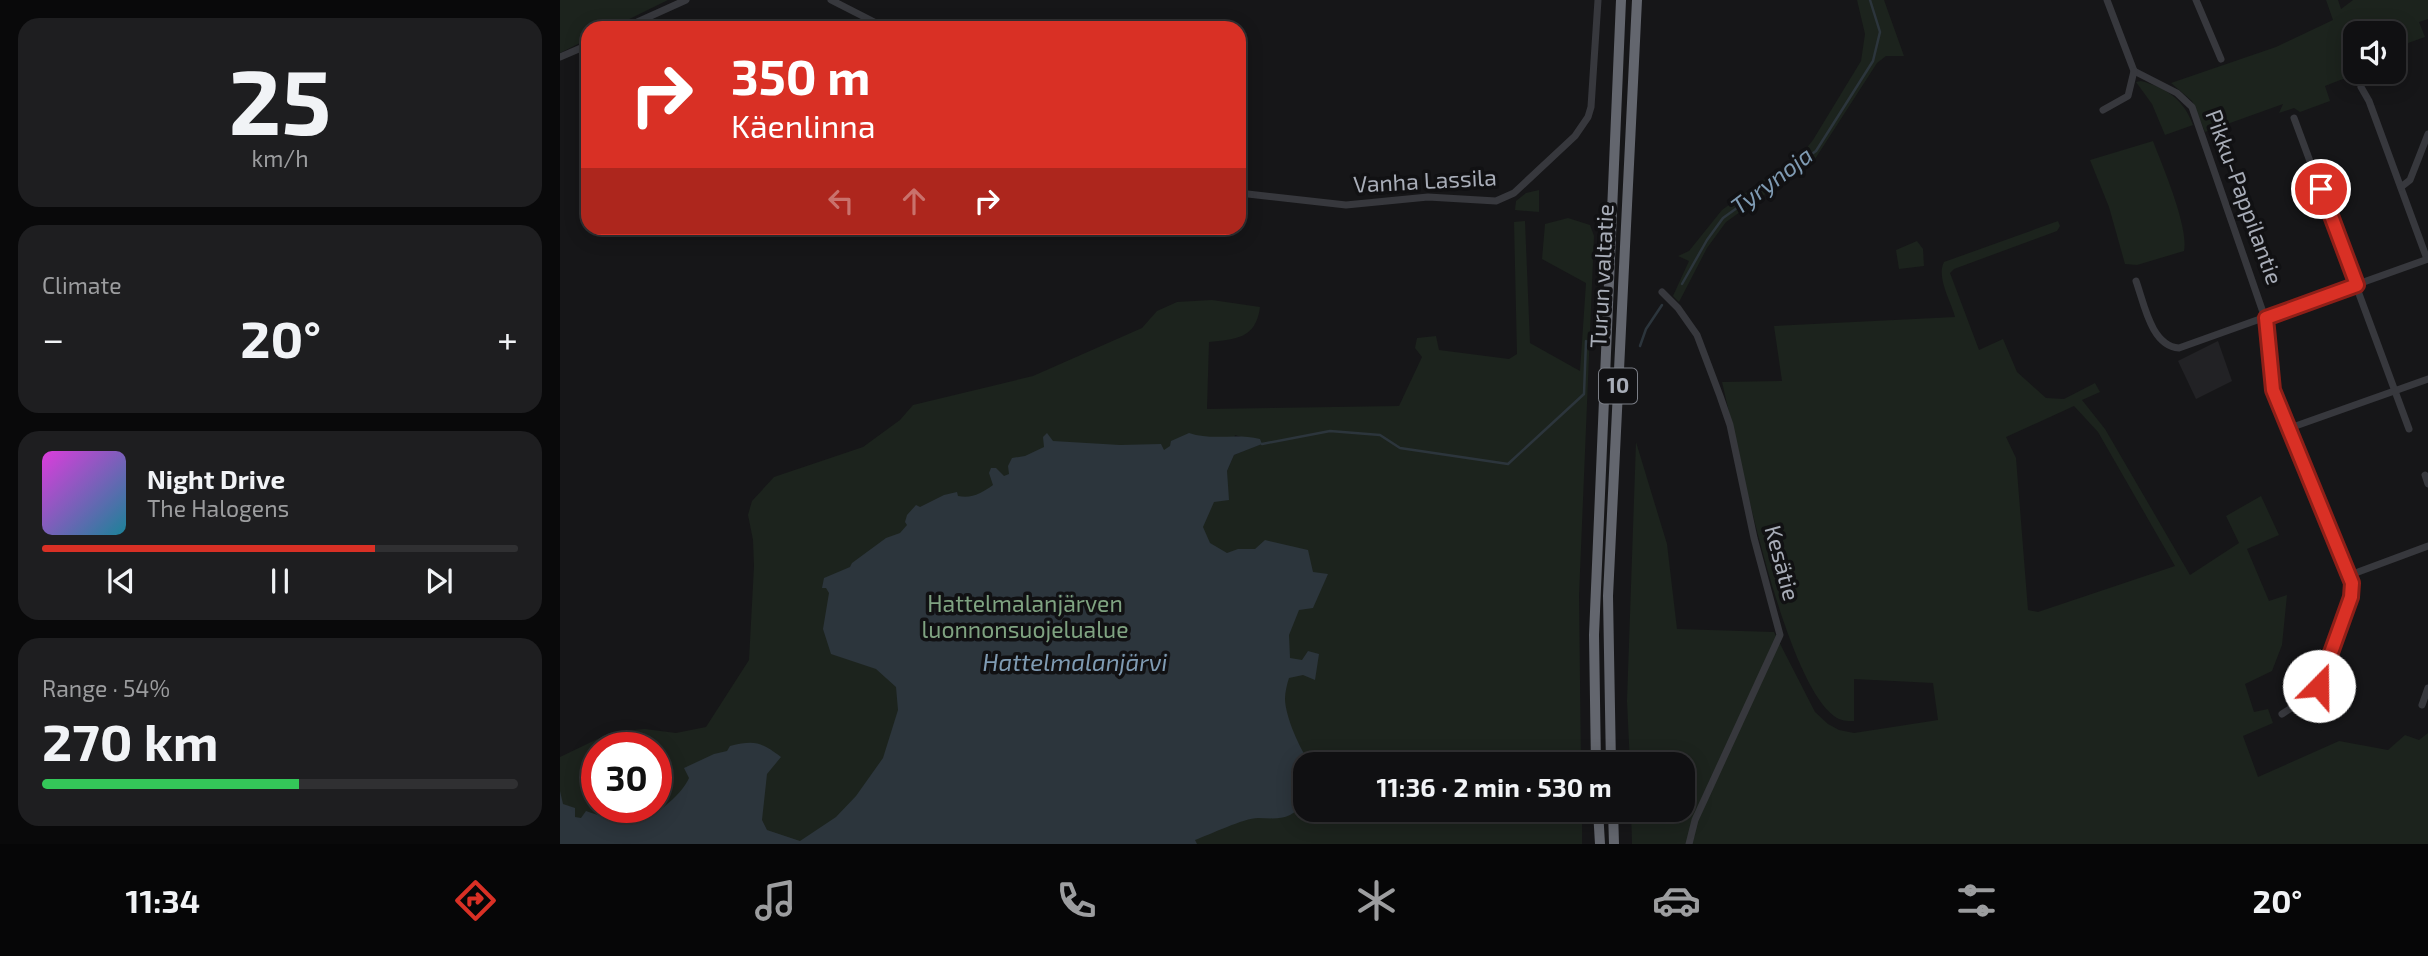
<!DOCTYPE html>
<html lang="en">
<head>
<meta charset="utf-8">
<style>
	:root { --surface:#101012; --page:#1e1e20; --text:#f1f3f6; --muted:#9c9d9f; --line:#303032; --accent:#d93025 }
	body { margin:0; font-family:"Exo 2",sans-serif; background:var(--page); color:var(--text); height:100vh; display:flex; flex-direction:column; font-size:26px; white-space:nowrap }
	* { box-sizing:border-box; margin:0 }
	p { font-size:23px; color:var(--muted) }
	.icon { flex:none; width:38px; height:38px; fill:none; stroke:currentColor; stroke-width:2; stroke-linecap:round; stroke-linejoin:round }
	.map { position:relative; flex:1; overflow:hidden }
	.details { display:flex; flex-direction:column; gap:18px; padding:18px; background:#09090a; width:560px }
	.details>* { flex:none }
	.hud { position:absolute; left:21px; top:21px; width:665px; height:214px; border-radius:21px; box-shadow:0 4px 18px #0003,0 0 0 2px var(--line); background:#d93025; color:#fff; overflow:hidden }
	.controls { position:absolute; left:1783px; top:21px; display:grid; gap:14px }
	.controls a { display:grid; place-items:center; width:63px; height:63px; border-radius:14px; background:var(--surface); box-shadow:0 4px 18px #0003,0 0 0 2px var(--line); font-size:35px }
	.speed { position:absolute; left:21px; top:732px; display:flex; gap:14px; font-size:35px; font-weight:700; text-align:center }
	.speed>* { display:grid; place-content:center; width:91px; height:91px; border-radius:50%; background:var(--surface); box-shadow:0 4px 18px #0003,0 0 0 2px var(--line); line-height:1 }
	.speed .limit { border:10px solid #d22; background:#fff; color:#111 }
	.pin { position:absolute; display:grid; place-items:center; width:60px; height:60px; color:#fff; margin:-30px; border:4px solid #fff; border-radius:50%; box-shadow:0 2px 7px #0007 }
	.me { position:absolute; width:77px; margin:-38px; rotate:22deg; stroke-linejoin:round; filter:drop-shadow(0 0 5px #0008) }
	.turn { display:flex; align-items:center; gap:24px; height:147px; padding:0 35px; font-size:32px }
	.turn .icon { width:91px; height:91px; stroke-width:2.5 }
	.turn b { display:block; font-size:49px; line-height:60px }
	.lanes { display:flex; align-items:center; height:66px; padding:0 35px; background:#0003; justify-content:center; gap:35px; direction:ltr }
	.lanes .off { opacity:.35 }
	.big { font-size:52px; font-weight:700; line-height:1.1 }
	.details .card { flex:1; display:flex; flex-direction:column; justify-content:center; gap:10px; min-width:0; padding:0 24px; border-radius:21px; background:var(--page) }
	.details .dial { align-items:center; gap:0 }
	.dial b { font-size:91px; line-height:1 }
	.song { display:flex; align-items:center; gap:21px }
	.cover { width:84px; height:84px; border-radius:10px; background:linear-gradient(135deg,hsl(300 70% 55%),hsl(190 70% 35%)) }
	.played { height:7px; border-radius:4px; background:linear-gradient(90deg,var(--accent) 70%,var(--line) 70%) }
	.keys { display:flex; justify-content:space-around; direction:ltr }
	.heat { display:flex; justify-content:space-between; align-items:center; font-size:38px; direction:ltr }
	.charge { height:10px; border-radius:5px; background:linear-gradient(90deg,#34c759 54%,var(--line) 0) }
	.trip { position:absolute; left:733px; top:752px; width:402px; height:70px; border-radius:21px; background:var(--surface); box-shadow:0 4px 18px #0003,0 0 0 2px var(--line); font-weight:700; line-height:70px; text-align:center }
	.menu { display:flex; height:112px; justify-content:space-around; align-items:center; background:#060607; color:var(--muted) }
	.menu .icon { width:49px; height:49px }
	.menu .current { color:var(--accent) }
	.menu b { font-size:32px; color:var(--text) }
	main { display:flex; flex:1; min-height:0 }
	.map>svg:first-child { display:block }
</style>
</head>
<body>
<main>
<section class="details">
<div class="card dial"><b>25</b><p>km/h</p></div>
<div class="card"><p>Climate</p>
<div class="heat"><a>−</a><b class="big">20°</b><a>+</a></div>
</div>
<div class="card">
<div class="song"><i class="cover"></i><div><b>Night Drive</b><p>The Halogens</p></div></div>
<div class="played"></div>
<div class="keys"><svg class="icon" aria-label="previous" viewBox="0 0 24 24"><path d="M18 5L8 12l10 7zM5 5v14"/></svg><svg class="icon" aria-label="pause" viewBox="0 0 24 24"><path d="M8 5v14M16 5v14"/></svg><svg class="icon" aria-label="next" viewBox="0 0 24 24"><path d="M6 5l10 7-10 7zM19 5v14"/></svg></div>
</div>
<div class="card"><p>Range · 54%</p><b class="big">270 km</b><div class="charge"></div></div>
</section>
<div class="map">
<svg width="1868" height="844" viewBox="0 0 1868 844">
	<rect width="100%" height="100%" fill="#161618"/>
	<polygon fill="#222225" points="1658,341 1672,381 1636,399 1618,361"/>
	<g fill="#1c231d" fill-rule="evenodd">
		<polygon points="0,0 108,0 51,28 28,28 28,39 0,53"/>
		<polygon points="1297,0 1324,0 1344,56 1326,56 1317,63 1255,159 1166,222 1147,248 1119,302 1113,296 1129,261 1118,256 1129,251 1162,210 1245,150 1253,140 1301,61 1305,34"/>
		<polygon points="1766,0 1778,0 1781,9 1793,0 1868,0 1868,19 1859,22 1865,37 1834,48 1834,33 1796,33 1795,63 1790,67 1788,77 1765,86 1770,101 1740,112 1734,108 1719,113 1723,104 1645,132 1632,101 1611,83 1716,47 1773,20"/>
		<path d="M1581,81C1607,88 1624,100 1633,125L1605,135L1592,104L1576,82Z"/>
		<path d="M1593,141C1602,165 1629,227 1624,251L1577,265L1565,264L1549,207L1530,160Z"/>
		<polygon points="979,190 979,212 955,210 956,201 966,193"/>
		<path d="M1008,218L1030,225L1034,236L1019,596L1021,765H746V810H1022V844H0V757L52,732L85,729L116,733L146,727L189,660L194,566L193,540L188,515L192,501L214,477L303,447L340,420L353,405L473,376L582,328L597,311L617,302L652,300L700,307C696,339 676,339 649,342L647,409L839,406L862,357L855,348L857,338L876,336L879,350L949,359L957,354L954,222L965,221L970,343L1020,371L1026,283L982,259L985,224ZM675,435L701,444L674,455L667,471ZM37,747H96V807H37Z"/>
		<path d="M1498,221L1500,226L1497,231L1394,269L1390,273L1419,350L1443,339L1457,372L1486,398L1504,399L1535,383L1540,392L1522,400L1545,429L1630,575L1679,543L1666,516L1701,496L1719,535L1687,549L1709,601L1727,595L1722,645L1712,671L1685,684L1694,712L1708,709L1713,723L1683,736L1698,777L1779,741L1828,750L1845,735L1859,740L1868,733V844H1072L1071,810H1124V765H1070L1067,701L1076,442L1107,544L1117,629L1214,632L1255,712L1268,724L1279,730L1294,733L1378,720L1373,683L1294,679V721C1286,721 1281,721 1274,716C1222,676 1179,452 1162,382L1222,381L1214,326L1395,317C1391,301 1376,278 1384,262ZM1514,406L1538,432L1615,566L1478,612L1468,610L1456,458L1446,437Z"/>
		<polygon points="1357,241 1363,249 1364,266 1339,269 1336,250"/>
	</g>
	<path fill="#2c353c" d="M487,433L493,441L560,445L601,444L604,450L610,446L611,441L629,433C652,441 676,433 700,439L702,444L674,455L667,471L669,500L654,502L643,527L650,543L667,553L678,549H695L705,540L748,550L753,572L768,574L753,608L739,610L729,635L730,658L742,660L748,651L759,654L755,680L743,675L729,678C727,684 725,692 725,699C725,716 741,753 752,765H746L744,807C737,808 736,812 730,815C720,820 708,818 698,818C684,818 649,835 635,840L637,844H0V791L3,804L15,808V817L21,818L26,811C39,815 55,823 69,823C89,823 122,795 129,778L124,768L154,754L167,751L170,746C195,740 201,742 221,757L207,774L202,820L207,830L240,841L276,817L296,796L323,758L338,710L336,687L316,669L271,654L263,629L269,593L266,588H262L264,578L290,567L292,563L326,538L340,533L347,525L345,522L347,515L356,505L360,507L384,495L397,492L398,496C412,499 422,493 433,485L429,473L431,468H436L444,476L449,474L448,466L452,458L465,456L484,447L483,437Z"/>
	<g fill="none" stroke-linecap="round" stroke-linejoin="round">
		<g stroke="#2c353c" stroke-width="2.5">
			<polyline points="1122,284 1147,240 1163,218 1256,151 1313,61 1320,32 1310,0"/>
			<polyline points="1080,346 1086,329 1102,305"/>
			<polyline points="702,444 770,431 820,435 840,448 948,464 1024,394 1026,341 1028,342"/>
		</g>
		<g stroke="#37383d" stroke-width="7">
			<polyline points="271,0 326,28"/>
			<polyline points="1547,0 1574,71 1617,93 1632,107 1705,318 1713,390 1790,575 1791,597 1759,686 1750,696 1722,714"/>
			<polyline points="1636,0 1661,59"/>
			<polyline points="64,28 126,0"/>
			<polyline points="0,57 28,45"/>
			<polyline points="1801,87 1809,101 1867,259"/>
			<polyline points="1543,110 1568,96 1574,71"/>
			<polyline points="1734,118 1849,429"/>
			<polyline points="1841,187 1850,180 1868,134"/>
			<polyline points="679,193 786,205 868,197 936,201 954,193 1015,136 1028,117 1031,107 1038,0"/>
			<path d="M1576,281C1584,303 1591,346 1619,348L1868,259"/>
			<polyline points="1102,292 1118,308 1137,335 1160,396 1170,425 1194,538 1220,635 1135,820 1129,844"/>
			<polyline points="1727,429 1868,379"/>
			<polyline points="1865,475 1868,484"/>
			<polyline points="1790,575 1868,546"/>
			<polyline points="1862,705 1868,688"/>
		</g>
		<g stroke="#63666e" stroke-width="10">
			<polyline points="1036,765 1034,635 1061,0"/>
			<polyline points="1051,765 1048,596 1077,0"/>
			<polyline points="1038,810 1040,844"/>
			<polyline points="1053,810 1054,844"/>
		</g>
	</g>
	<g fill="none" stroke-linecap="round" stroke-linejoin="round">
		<defs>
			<polyline id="route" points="1759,686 1791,597 1792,583 1713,390 1706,318 1797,285 1761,189"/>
		</defs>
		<use href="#route" stroke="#8d1f18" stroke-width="18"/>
		<use href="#route" stroke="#d93025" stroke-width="12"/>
	</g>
	<g text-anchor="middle" stroke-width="7" stroke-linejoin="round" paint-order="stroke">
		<rect fill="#111113" stroke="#7b7e86" stroke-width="2" x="1039" y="368.5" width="38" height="35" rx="5"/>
		<g font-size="21" font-weight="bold" fill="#a8adb8">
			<text x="1058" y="393">10</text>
		</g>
		<g font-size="23" fill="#a8adb8" stroke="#111113">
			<text transform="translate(865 181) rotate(-3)" y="8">Vanha Lassila</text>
			<text transform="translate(1684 197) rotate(70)" y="8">Pikku-Pappilantie</text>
			<text transform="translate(1042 276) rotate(-87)" y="8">Turun valtatie</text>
			<text transform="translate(1222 563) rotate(75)" y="8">Kesätie</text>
		</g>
		<g font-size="23" fill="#7fa381" stroke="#111113">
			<text x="465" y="612">Hattelmalanjärven<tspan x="465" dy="26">luonnonsuojelualue</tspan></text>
		</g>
		<g font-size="24" font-style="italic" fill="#7f9bb3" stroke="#111113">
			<text transform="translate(1212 181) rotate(-37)" y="8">Tyrynoja</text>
			<text x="515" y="671">Hattelmalanjärvi</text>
		</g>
	</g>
</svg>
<div class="controls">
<a><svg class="icon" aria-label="sound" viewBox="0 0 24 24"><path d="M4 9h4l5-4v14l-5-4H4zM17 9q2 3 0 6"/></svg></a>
</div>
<div class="speed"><div class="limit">30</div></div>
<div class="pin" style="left:1761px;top:189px;background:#d93025"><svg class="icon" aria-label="arrive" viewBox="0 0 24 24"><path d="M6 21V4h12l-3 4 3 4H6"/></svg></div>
<svg class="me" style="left:1759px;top:686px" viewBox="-20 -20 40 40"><circle r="19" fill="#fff"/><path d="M0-13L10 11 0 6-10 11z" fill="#d93025"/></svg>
<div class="trip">11:36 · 2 min · 530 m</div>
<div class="hud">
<div class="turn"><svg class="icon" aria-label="right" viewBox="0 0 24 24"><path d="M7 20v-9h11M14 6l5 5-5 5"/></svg><div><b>350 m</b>Käenlinna</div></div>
<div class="lanes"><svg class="icon off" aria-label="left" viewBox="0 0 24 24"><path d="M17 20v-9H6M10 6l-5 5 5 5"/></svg><svg class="icon off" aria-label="ahead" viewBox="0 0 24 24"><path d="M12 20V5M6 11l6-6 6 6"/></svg><svg class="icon" aria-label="right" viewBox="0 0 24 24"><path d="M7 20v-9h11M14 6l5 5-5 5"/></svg></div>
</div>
</div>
</main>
<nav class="menu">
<b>11:34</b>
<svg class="icon current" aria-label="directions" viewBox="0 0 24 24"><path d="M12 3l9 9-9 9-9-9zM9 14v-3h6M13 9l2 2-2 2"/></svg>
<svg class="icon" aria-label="music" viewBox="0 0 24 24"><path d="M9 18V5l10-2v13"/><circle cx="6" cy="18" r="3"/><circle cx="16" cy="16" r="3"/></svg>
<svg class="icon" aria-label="phone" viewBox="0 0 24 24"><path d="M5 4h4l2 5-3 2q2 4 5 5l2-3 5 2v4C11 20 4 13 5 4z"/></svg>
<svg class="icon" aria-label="climate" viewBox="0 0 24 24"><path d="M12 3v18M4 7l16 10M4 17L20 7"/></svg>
<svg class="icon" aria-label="car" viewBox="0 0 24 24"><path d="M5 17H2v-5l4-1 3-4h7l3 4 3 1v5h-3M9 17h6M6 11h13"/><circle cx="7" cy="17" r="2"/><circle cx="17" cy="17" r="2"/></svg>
<svg class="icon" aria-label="filters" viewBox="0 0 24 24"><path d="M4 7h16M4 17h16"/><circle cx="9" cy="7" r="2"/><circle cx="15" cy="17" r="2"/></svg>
<b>20°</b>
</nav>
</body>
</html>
